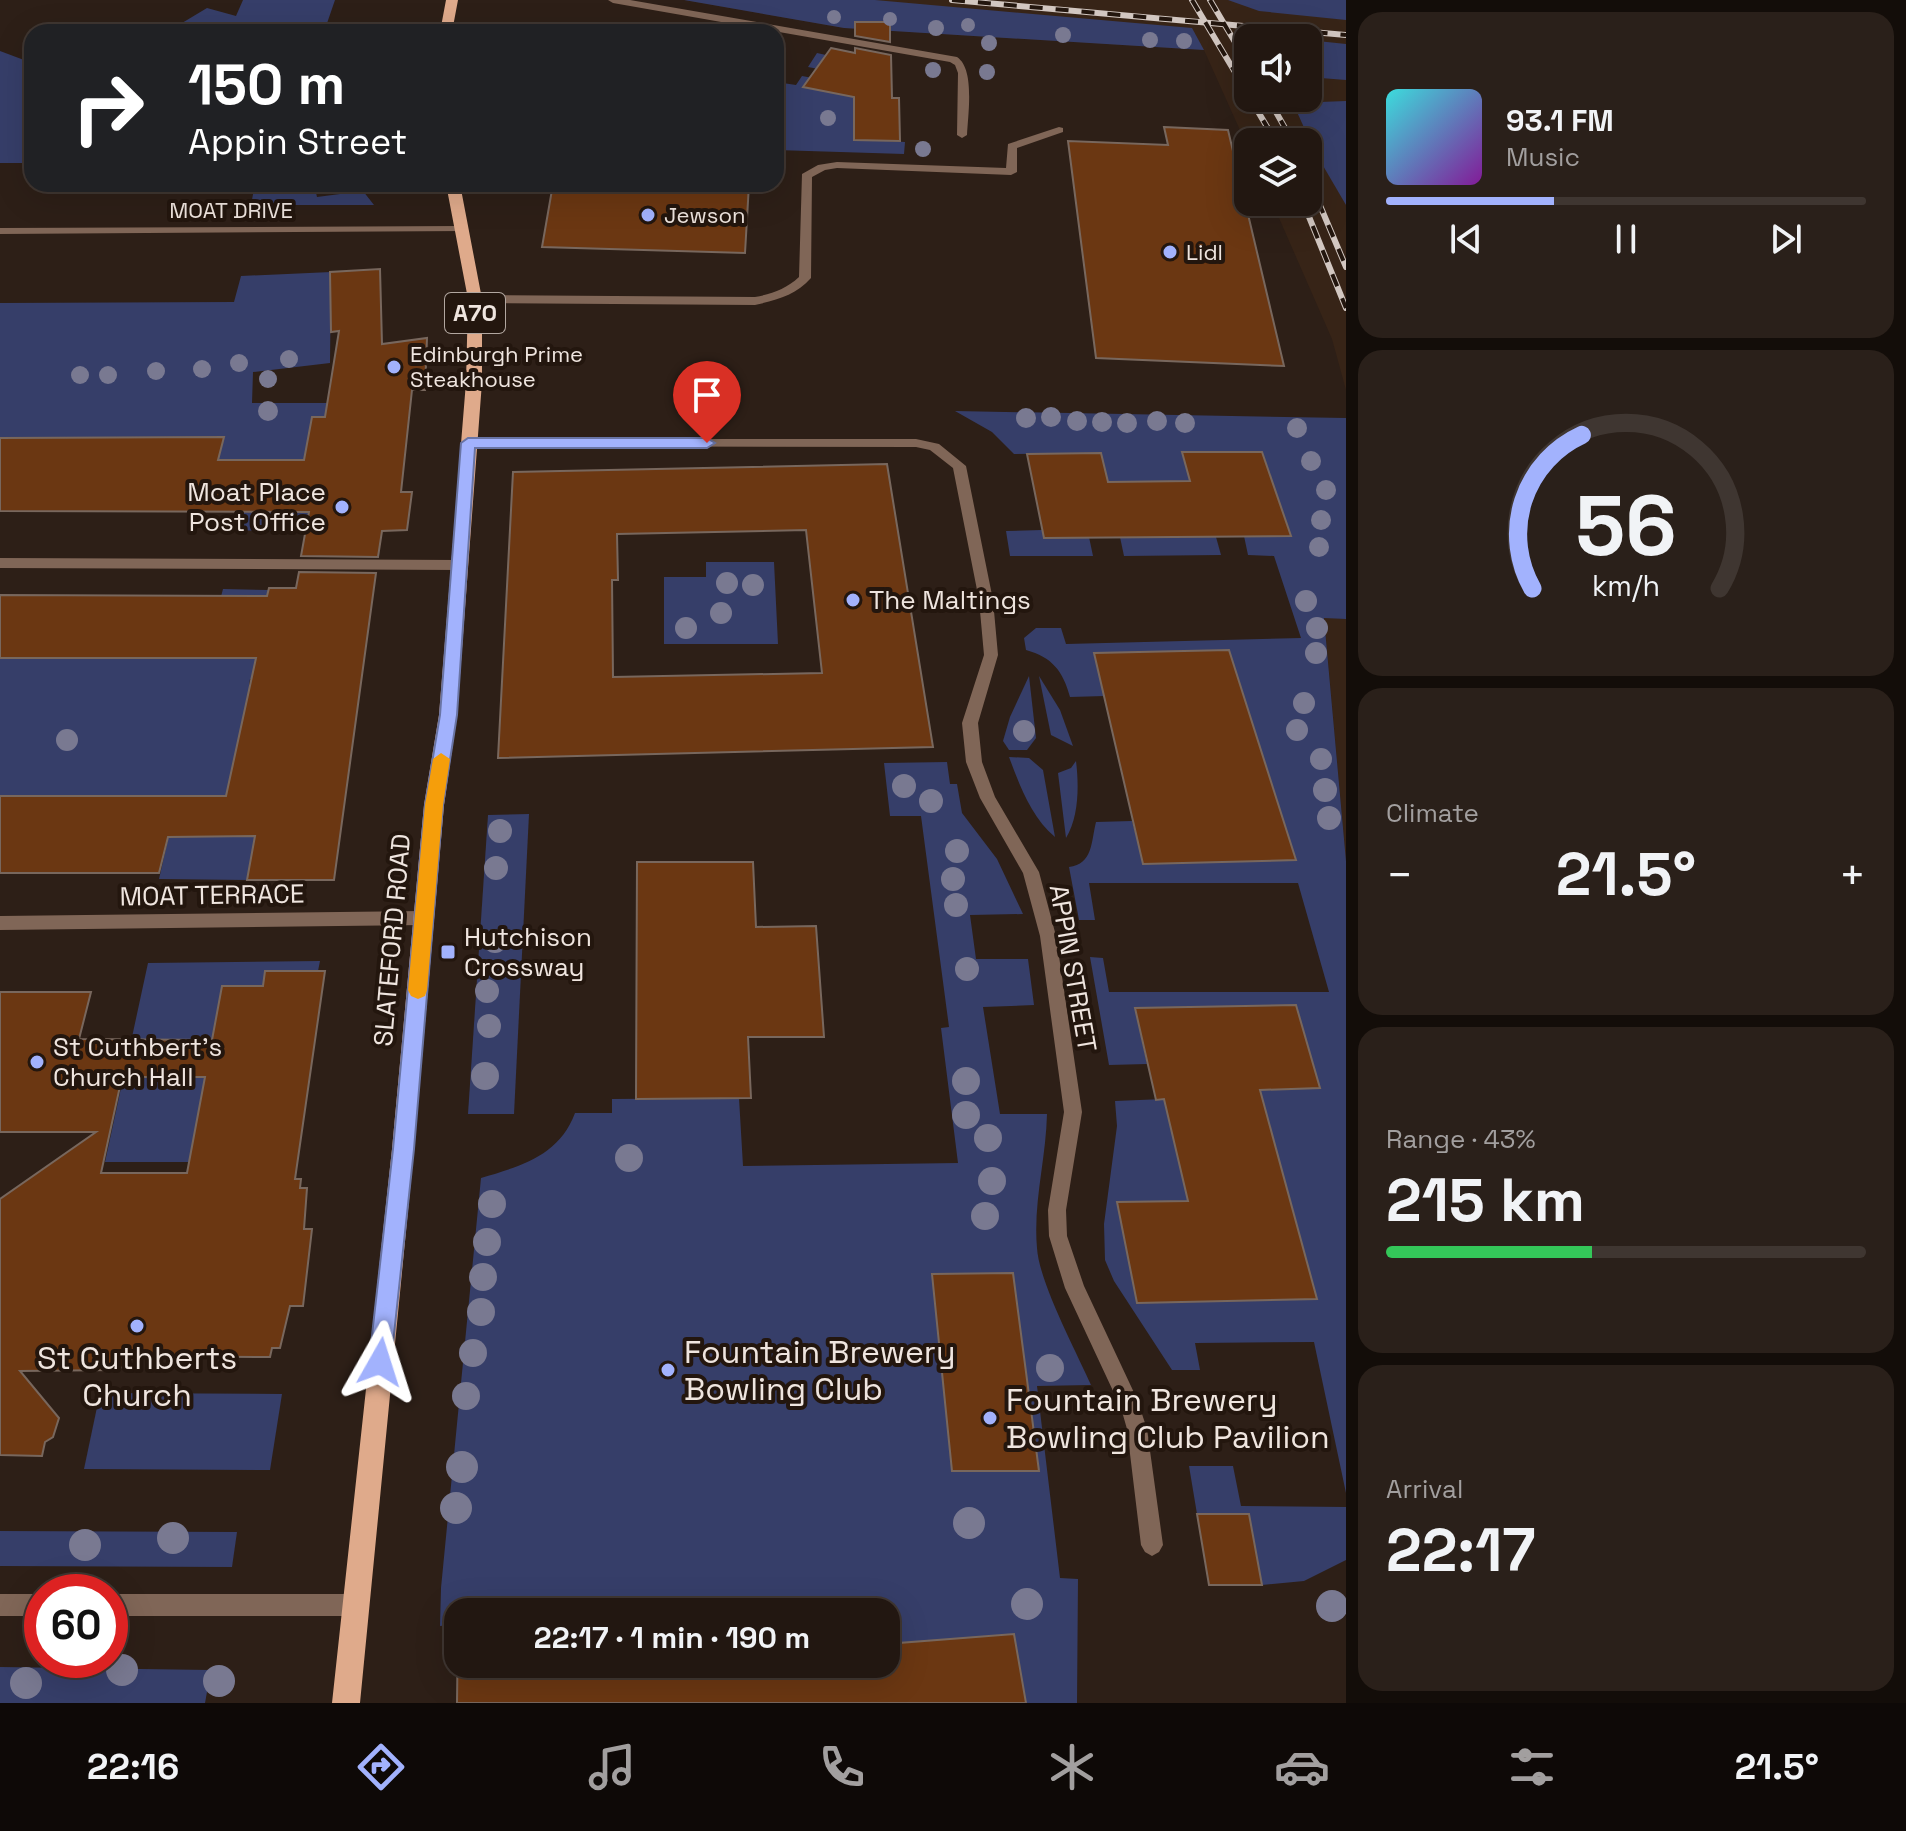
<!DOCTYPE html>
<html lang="en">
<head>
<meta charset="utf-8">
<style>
	:root { --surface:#221711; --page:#2a201a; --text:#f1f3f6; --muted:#a29f9f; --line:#3f3631; --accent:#a2b2fd }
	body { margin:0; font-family:"Space Grotesk",sans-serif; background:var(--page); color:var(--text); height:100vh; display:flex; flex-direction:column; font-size:30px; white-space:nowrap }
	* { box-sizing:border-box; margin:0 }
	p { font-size:26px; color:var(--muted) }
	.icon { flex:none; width:44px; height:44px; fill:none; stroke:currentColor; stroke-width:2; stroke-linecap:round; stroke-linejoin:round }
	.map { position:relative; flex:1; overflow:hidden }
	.drawer { display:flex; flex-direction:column; gap:12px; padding:12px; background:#130d09; width:560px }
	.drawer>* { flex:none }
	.top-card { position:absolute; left:24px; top:24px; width:760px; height:168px; border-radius:24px; box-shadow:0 8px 32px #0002,0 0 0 2px var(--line); background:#202124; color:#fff; overflow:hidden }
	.buttons { position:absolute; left:1234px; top:24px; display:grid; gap:16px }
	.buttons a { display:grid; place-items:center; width:88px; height:88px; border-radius:16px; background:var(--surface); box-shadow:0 8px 32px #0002,0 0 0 2px var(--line); font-size:40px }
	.speed { position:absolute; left:24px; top:1574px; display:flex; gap:16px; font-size:40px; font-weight:700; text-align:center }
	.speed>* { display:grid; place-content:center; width:104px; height:104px; border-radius:50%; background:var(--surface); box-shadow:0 8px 32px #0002,0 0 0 2px var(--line); line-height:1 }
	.speed .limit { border:12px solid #d22; background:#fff; color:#111 }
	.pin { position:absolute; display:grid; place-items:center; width:68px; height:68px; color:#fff; margin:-82px -34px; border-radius:50% 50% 50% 0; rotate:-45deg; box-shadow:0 0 8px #0007 }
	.pin .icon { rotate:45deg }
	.me { position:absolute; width:88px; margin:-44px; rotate:6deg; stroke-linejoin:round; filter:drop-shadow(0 0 6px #0008) }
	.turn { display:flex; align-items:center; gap:28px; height:168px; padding:0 32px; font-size:36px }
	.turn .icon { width:104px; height:104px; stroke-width:2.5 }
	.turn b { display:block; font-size:56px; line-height:68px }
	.big { font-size:60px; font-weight:800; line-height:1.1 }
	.drawer .card { flex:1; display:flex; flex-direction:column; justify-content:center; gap:12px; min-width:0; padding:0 28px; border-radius:24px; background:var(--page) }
	.drawer .dial { align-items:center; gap:0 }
	.dial svg { height:208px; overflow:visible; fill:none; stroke:var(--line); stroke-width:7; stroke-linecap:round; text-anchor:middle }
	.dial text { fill:var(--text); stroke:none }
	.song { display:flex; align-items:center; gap:24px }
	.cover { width:96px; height:96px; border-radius:12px; background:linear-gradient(135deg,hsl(180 70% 55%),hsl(290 70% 35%)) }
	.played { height:8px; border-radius:4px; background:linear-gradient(90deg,var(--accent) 35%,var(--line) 35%) }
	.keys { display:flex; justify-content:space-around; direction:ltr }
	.heat { display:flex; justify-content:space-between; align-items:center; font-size:44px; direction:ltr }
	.charge { height:12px; border-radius:6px; background:linear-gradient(90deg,#34c759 43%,var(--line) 0) }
	.trip { position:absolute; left:444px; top:1598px; width:456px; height:80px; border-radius:24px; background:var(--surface); box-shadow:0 8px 32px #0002,0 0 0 2px var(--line); font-weight:800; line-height:80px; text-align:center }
	.tab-bar { display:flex; height:128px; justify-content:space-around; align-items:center; background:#0e0907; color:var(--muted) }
	.tab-bar .icon { width:56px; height:56px }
	.tab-bar .active { color:var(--accent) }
	.tab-bar b { font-size:36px; color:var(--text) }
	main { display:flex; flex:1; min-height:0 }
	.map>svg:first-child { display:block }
</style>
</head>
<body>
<main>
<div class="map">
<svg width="1346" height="1703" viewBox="0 0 1346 1703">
	<rect width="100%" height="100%" fill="#2d1f17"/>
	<g fill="#372417" fill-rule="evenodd">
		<path d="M684,0H1313L1346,4V390L1332,339L1272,202H1308V142H1248V148L1204,50L844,28ZM1248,38H1308V98H1248Z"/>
		<polygon points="1324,617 1346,619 1346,861"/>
	</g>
	<g fill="#363e69">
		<polygon points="243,0 335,0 324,32 167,32 207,8 236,16"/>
		<polygon points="684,0 875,0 1192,28 1204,50 844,28"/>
		<polygon points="1228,0 1346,0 1346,20 1259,11"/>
		<polygon points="1308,40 1346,44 1346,80 1308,77"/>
		<polygon points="0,51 32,63 32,163 0,163"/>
		<polygon points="817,53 826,55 847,80 847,96 854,97 854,139 905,142 904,154 776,150 776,82 796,85 802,76 829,81 834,72 808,67"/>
		<polygon points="1346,101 1346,205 1315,152 1293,103"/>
		<polygon points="245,184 314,184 317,197 363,191 374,205 251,205 254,189 244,188"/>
		<polygon points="331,272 330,363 253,372 252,403 327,403 325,417 312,417 310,427 317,464 306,532 231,530 247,460 218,460 178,437 74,438 0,451 5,438 0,438 0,303 234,302 241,276"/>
		<path d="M955,411L1346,418V619L1324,618L1346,861V1493L1314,1342L1195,1343L1200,1370H1172L1114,1281L1105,1260L1104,1224L1117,1126L1115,1101L1164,1099L1188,1201L1117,1203L1137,1303L1316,1297L1260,1090L1320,1088L1296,1005L1135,1008L1147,1064L1109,1065L1090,957L1103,958L1109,992H1329L1298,883H1089L1095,920H1079L1069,867C1093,864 1091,842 1096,822L1132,821L1144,864L1296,860L1229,651L1095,653L1105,696L1070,697C1063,671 1052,657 1026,650L1024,638L1036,628H1061L1066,644L1301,638L1274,556L1248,555L1244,536H1291L1262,452L1182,453L1190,481L1108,482L1101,453L1014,454L992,432Z"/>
		<polygon points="1042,530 1044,538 1089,537 1093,556 1010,556 1006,531"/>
		<polygon points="1120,537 1216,537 1221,555 1124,556"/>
		<polygon points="706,562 774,562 778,644 664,644 664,577 706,577"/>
		<polygon points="223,589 268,590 282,678 250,679 249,685 255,685 255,836 247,880 159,879 171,826 0,796 0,658 205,658"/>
		<polygon points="1029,676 1036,738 1027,750 1009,750 1003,741 1010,717"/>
		<polygon points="1039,676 1060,710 1073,746 1051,735"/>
		<path d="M1009,757L1029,758L1043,770L1055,837C1031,817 1020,786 1009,757Z"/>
		<path d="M1076,761C1079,785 1079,817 1066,838L1058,773L1071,768Z"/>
		<path d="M947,762L950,784H957L962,813L997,859L1023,914L970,915L976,959H1028L1034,1005L983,1007L1000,1114H1047C1046,1159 1033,1203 1037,1248C1039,1282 1076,1351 1091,1385L1037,1386L1060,1578L1078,1579L1077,1703H1026L1014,1635L886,1644V1612H458V1624L440,1626L441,1588L481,1178C521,1166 559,1156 575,1113H612V1099L739,1098L743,1166L958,1163L941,1028L949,1027L921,816H890L884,763Z"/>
		<polygon points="529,814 514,1114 468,1114 488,815"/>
		<polygon points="320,961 318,971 265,971 263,986 223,986 212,1040 179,1076 205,1077 295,1162 105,1162 148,963"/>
		<polygon points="100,1393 282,1394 270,1470 84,1469"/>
		<polygon points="1189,1466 1233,1466 1241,1506 1346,1507 1346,1560 1304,1581 1262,1585 1249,1514 1197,1514"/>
		<polygon points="0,1531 237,1532 232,1567 0,1566"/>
		<polygon points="0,1667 211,1670 205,1703 0,1703"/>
	</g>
	<g fill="#6b3712" stroke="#78675d" stroke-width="2" fill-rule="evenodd">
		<polygon points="855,22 890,22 890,42 855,36"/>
		<polygon points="831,48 855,53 855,48 891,55 892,98 899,98 900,141 854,140 854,97 803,87"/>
		<polygon points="1164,127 1228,130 1284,366 1096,358 1068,141 1168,145"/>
		<polygon points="553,184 749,184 745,253 542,247"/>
		<polygon points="380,269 382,344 427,338 425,390 412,390 401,492 412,492 407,530 382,531 378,557 301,556 309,512 0,511 0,438 224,437 218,460 304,460 312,417 325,417 339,331 331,332 330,272"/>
		<polygon points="1182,452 1262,452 1291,536 1044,538 1027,454 1101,453 1108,482 1190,481"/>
		<path d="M887,464L933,747L498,758L513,472ZM806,530L822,673L613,677L612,580H618L617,534Z"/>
		<polygon points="299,572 376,573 334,880 247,880 255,836 168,837 159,873 0,873 0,796 226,796 256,658 0,658 0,595 267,596 269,588 296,588"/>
		<polygon points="1229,650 1296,860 1143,864 1094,653"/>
		<polygon points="637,862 753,862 756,927 816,926 824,1037 748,1037 751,1098 636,1099"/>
		<path d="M265,971H325L295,1179H301L300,1188H307L304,1229H312L303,1306H290L280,1348H272L270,1357L135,1356L118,1370L20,1371L59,1418L53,1437L45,1442L42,1456L0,1455V1199L96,1132H0V992H91L79,1039L212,1040L222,986H263ZM122,1077H205L187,1173H101Z"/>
		<polygon points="1296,1005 1320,1088 1260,1090 1317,1299 1137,1303 1117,1202 1188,1201 1164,1099 1156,1100 1135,1008"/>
		<polygon points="1013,1273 1039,1471 952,1471 932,1274"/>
		<polygon points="1197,1514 1249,1514 1262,1585 1209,1585"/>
		<polygon points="458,1624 458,1664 886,1664 886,1644 1014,1634 1026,1703 457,1703"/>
	</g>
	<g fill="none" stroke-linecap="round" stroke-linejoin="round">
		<path fill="#806657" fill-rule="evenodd" d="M1059,127L1063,128V132L1017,148V172L1011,175L837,168L825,170L812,177L811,278C796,295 777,300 755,305L475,303L469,299L475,295L755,297C772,294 786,289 799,277L802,174L818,165L837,162L1006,168L1008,144Z"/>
		<g fill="#806657" fill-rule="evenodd">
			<path d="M608,0H630L957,57C975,69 968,114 967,135L962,138L957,135L958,73L955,65L950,62L613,3Z"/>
			<polygon points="462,226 468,229 466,231 0,234 0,228"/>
			<polygon points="468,439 916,439 939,444 966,466 993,600 998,655 978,723 982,762 995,797 1039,872 1056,936 1082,1112 1066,1210 1067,1236 1084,1286 1137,1399 1147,1429 1163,1545 1159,1552 1152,1556 1145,1552 1141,1545 1127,1429 1121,1408 1065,1288 1049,1236 1048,1210 1064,1112 1040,936 1023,873 980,798 966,762 962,723 984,655 979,600 953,468 930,450 916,447 463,446 463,440"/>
			<polygon points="0,558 460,560 467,565 460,570 0,568"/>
			<polygon points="424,911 430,913 432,918 430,923 424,925 0,930 0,916"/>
			<rect x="0" y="1594" width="42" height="22"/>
			<polygon points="110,1594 354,1594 362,1597 365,1605 362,1613 354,1616 110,1616"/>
		</g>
		<g fill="#dfaa8b" fill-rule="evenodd">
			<polygon points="446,0 458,0 452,32 440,32"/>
			<polygon points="446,184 460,184 482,299 482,382 457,715 444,805 414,1149 360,1703 332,1703 392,1149 424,805 439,715 466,382 468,299"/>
		</g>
		<defs>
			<g id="rail">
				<polyline points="952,0 1346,35"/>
				<polyline points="1192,0 1248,94"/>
				<polyline points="1210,0 1248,64"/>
				<polyline points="1250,98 1276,142"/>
				<polyline points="1268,98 1293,142"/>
				<polyline points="1308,177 1346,267"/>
				<polyline points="1303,202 1346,308"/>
			</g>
		</defs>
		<use href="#rail" stroke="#d2c7c1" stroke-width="6"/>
		<use href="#rail" stroke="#23160e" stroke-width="4" stroke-dasharray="13" stroke-linecap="butt"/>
	</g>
	<g fill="#797991">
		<circle cx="834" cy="17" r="7"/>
		<circle cx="890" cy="19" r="7"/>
		<circle cx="968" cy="25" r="7"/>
		<circle cx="936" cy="28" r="8"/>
		<circle cx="1063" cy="35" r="8"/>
		<circle cx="1150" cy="40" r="8"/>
		<circle cx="1184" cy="41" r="8"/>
		<circle cx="989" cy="43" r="8"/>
		<circle cx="933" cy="70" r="8"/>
		<circle cx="987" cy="72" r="8"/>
		<circle cx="828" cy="118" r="8"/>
		<circle cx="923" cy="149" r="8"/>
		<circle cx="289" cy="359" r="9"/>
		<circle cx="239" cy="363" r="9"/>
		<circle cx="202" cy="369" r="9"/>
		<circle cx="156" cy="371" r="9"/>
		<circle cx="80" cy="375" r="9"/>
		<circle cx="108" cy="375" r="9"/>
		<circle cx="268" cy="379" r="9"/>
		<circle cx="268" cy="411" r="10"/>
		<circle cx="1051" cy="417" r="10"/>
		<circle cx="1026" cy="418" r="10"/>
		<circle cx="1077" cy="421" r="10"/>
		<circle cx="1157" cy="421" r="10"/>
		<circle cx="1102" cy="422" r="10"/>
		<circle cx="1127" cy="423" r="10"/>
		<circle cx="1185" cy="423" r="10"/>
		<circle cx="1297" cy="428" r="10"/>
		<circle cx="1311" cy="461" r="10"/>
		<circle cx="1326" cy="490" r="10"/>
		<circle cx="1321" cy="520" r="10"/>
		<circle cx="1319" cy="547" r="10"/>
		<circle cx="727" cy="583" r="11"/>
		<circle cx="753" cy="585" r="11"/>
		<circle cx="1306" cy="601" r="11"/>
		<circle cx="721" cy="613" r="11"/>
		<circle cx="686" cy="628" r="11"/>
		<circle cx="1317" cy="628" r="11"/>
		<circle cx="1316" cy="653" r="11"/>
		<circle cx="1304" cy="703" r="11"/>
		<circle cx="1297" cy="730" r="11"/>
		<circle cx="1024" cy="731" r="11"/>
		<circle cx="67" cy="740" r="11"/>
		<circle cx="1321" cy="759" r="11"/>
		<circle cx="904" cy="786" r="12"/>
		<circle cx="1325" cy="790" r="12"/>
		<circle cx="931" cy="801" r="12"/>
		<circle cx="1329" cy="818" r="12"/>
		<circle cx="500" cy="831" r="12"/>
		<circle cx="957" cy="851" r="12"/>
		<circle cx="496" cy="868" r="12"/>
		<circle cx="953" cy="879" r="12"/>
		<circle cx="956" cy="905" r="12"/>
		<circle cx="495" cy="941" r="12"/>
		<circle cx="967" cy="969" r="12"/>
		<circle cx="487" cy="991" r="12"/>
		<circle cx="489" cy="1026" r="12"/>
		<circle cx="485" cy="1076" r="14"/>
		<circle cx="966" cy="1081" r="14"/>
		<circle cx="966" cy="1115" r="14"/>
		<circle cx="988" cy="1138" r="14"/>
		<circle cx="629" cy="1158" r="14"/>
		<circle cx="992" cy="1181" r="14"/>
		<circle cx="492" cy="1204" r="14"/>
		<circle cx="985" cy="1216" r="14"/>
		<circle cx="487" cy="1242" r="14"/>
		<circle cx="483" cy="1277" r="14"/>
		<circle cx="481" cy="1312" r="14"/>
		<circle cx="473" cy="1353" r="14"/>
		<circle cx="1050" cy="1368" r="14"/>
		<circle cx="466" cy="1396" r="14"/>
		<circle cx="462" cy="1467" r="16"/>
		<circle cx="456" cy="1508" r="16"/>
		<circle cx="969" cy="1523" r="16"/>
		<circle cx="173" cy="1538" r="16"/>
		<circle cx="85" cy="1545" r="16"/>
		<circle cx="1027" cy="1604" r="16"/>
		<circle cx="1332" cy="1606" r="16"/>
		<circle cx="122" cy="1670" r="16"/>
		<circle cx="219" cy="1681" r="16"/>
		<circle cx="26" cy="1683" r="16"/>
	</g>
	<polygon fill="#a2b2fd" stroke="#6974a4" stroke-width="2" points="468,438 707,438 715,443 707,448 475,448 457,715 443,805 414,1149 391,1362 388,1370 380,1373 372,1370 369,1362 393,1149 425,805 440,715 461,443"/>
	<polygon fill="#f59e0b" points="441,753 450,759 443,805 427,990 425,996 418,999 411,996 408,990 425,805 433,759"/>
	<g fill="#a2b2fd" stroke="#23160e" stroke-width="3">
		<circle cx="648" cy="215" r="8"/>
		<circle cx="1170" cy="252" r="8"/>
		<circle cx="394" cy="367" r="8"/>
		<circle cx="342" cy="507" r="8"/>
		<circle cx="853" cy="600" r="8"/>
		<rect x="440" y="944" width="16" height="16" rx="4"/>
		<circle cx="37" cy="1062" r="8"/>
		<circle cx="137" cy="1326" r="8"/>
		<circle cx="668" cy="1370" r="8"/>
		<circle cx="990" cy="1418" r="8"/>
	</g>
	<g text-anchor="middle" stroke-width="8" stroke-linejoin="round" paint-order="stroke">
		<g font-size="22" fill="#efe5df" stroke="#23160e">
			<text x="231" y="218">MOAT DRIVE</text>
		</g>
		<g font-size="22" fill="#efe5df" stroke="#23160e" text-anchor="start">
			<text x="664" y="223">Jewson</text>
			<text x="1186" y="260">Lidl</text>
			<text x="410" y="362">Edinburgh Prime<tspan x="410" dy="25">Steakhouse</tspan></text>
		</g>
		<rect fill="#23160e" stroke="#b2a7a0" stroke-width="2" x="445" y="293" width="60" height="40" rx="6"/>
		<g font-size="24" font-weight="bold" fill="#efe5df">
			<text x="475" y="321">A70</text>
		</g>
		<g font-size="26" fill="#efe5df" stroke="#23160e" text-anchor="start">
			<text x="326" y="501" text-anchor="end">Moat Place<tspan x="326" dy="30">Post Office</tspan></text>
			<text x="869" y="609">The Maltings</text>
			<text x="464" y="946">Hutchison<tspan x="464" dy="30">Crossway</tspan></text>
			<text x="53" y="1056">St Cuthbert's<tspan x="53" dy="30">Church Hall</tspan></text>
		</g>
		<g font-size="26" fill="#efe5df" stroke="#23160e">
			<text transform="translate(212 895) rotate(-1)" y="9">MOAT TERRACE</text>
			<text transform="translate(392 940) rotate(-85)" y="9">SLATEFORD ROAD</text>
			<text transform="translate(1073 968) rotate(80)" y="9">APPIN STREET</text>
		</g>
		<g font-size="32" fill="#efe5df" stroke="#23160e" text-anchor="start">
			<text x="684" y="1363">Fountain Brewery<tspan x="684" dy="37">Bowling Club</tspan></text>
			<text x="137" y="1369" text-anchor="middle">St Cuthberts<tspan x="137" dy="37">Church</tspan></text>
			<text x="1006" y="1411">Fountain Brewery<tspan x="1006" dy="37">Bowling Club Pavilion</tspan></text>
		</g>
	</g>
</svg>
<div class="buttons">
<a><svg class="icon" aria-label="sound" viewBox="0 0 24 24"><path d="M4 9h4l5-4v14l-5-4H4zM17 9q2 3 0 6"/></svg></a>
<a><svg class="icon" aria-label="layers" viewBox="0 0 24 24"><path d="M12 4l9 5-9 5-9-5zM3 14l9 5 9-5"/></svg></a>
</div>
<div class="speed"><div class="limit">60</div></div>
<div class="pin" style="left:707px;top:443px;background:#d93025"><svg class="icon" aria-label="arrive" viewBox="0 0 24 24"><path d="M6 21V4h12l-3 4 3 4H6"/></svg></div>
<svg class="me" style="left:380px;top:1362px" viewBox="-20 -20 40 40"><path d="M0-17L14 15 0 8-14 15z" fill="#a2b2fd" stroke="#fff" stroke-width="4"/></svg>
<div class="trip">22:17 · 1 min · 190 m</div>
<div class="top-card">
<div class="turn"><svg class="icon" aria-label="right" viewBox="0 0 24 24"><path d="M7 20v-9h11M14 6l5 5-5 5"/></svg><div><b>150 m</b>Appin Street</div></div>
</div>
</div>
<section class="drawer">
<div class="card">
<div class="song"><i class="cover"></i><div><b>93.1 FM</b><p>Music</p></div></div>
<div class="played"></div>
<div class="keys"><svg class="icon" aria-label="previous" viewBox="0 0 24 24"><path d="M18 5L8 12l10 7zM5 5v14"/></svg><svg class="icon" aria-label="pause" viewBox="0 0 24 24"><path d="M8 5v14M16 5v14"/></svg><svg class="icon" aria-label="next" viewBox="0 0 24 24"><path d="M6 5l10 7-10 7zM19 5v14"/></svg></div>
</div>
<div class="card dial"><svg viewBox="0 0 100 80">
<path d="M14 69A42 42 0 1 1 86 69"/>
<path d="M14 69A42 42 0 0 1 33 10" stroke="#a2b2fd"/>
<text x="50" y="56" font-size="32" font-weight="700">56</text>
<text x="50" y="72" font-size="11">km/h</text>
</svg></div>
<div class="card"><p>Climate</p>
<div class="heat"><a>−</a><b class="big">21.5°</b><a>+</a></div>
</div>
<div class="card"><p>Range · 43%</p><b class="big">215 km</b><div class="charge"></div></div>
<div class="card"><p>Arrival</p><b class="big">22:17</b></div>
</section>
</main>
<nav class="tab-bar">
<b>22:16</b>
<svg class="icon active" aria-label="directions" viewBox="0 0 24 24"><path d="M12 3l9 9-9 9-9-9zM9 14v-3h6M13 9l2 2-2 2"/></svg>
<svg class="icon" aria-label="music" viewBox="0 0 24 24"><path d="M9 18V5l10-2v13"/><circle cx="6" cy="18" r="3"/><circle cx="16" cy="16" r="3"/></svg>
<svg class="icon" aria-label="phone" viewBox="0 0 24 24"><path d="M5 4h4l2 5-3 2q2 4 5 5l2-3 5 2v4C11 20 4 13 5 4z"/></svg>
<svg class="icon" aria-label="climate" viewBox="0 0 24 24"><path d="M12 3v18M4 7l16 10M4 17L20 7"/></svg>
<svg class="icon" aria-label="car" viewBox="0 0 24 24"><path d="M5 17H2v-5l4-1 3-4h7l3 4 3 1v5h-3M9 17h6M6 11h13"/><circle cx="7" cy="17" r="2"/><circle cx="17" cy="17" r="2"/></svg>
<svg class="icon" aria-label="filters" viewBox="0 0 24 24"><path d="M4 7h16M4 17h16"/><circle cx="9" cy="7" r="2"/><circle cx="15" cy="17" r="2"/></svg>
<b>21.5°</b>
</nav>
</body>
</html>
